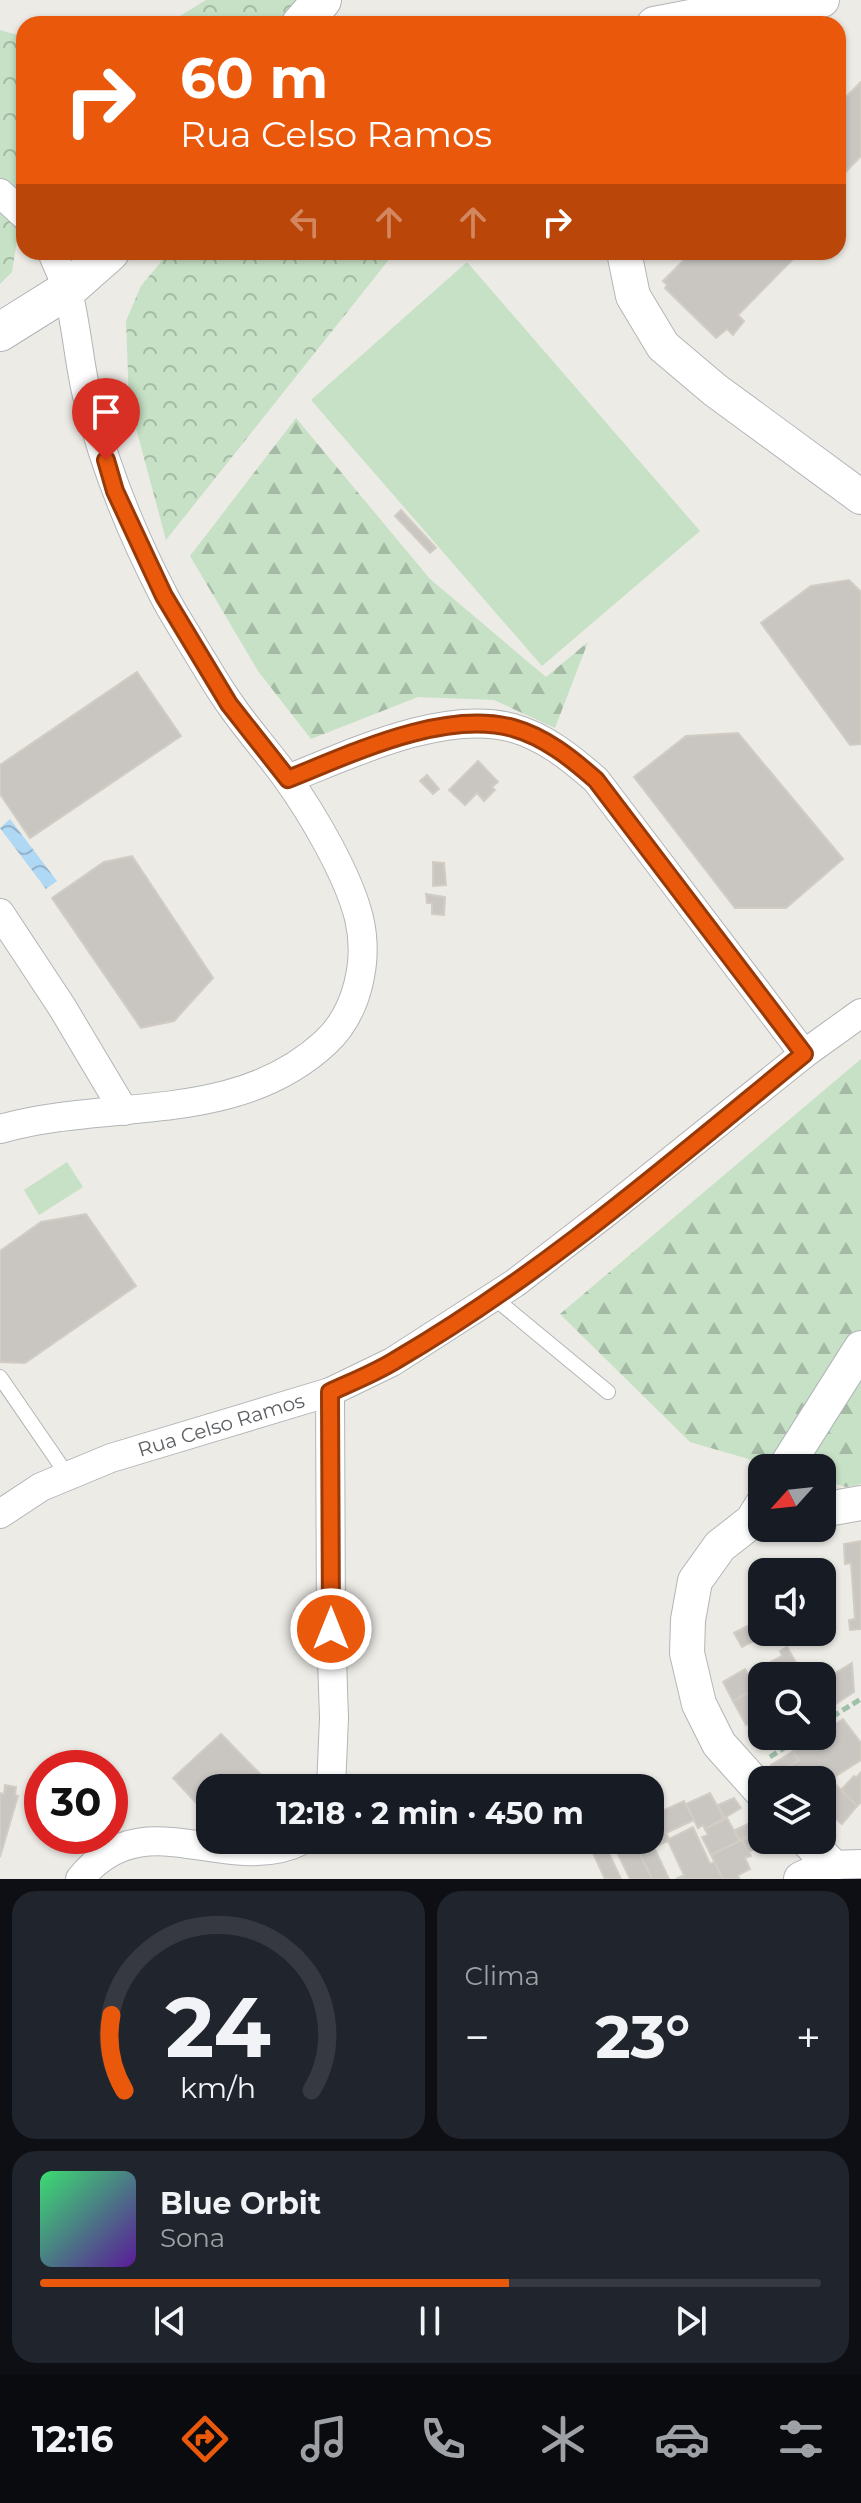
<!DOCTYPE html>
<html lang="pt">
<head>
<meta charset="utf-8">
<style>
	:root { --surface:#171b24; --page:#20242c; --text:#f1f3f6; --muted:#9ea1a6; --line:#363941; --accent:#ea580c }
	body { margin:0; font-family:Montserrat,sans-serif; background:var(--page); color:var(--text); height:100vh; display:flex; flex-direction:column; font-size:30px; white-space:nowrap }
	* { box-sizing:border-box; margin:0 }
	p { font-size:26px; color:var(--muted) }
	.icon { flex:none; width:44px; height:44px; fill:none; stroke:currentColor; stroke-width:2; stroke-linecap:round; stroke-linejoin:round }
	.map { position:relative; height:1879px; overflow:hidden }
	.drawer { display:flex; flex-direction:column; gap:12px; padding:12px; background:#0d0f14; flex:1 }
	.drawer>* { flex:none }
	.hud { position:absolute; left:16px; top:16px; width:830px; height:244px; border-radius:24px; box-shadow:0 2px 6px #0004; background:#ea580c; color:#fff; overflow:hidden }
	.needle { width:52px; rotate:243deg }
	.fabs { position:absolute; left:748px; top:1454px; display:grid; gap:16px }
	.fabs a { display:grid; place-items:center; width:88px; height:88px; border-radius:16px; background:var(--surface); box-shadow:0 2px 6px #0004; font-size:40px }
	.speed { position:absolute; left:24px; top:1750px; display:flex; gap:16px; font-size:40px; font-weight:700; text-align:center }
	.speed>* { display:grid; place-content:center; width:104px; height:104px; border-radius:50%; background:var(--surface); box-shadow:0 2px 6px #0004; line-height:1 }
	.speed .limit { border:12px solid #d22; background:#fff; color:#111 }
	.pin { position:absolute; display:grid; place-items:center; width:68px; height:68px; color:#fff; margin:-82px -34px; border-radius:50% 50% 50% 0; rotate:-45deg; box-shadow:0 0 8px #0007 }
	.pin .icon { rotate:45deg }
	.me { position:absolute; width:88px; margin:-44px; rotate:0deg; stroke-linejoin:round; filter:drop-shadow(0 0 6px #0008) }
	.turn { display:flex; align-items:center; gap:28px; height:168px; padding:0 32px; font-size:36px }
	.turn .icon { width:104px; height:104px; stroke-width:2.5 }
	.turn b { display:block; font-size:56px; line-height:68px }
	.lanes { display:flex; align-items:center; height:76px; padding:0 32px; background:#0003; justify-content:center; gap:40px; direction:ltr }
	.lanes .off { opacity:.35 }
	.big { font-size:60px; font-weight:700; line-height:1.1 }
	.drawer .tile { flex:1; display:flex; flex-direction:column; justify-content:center; gap:12px; min-width:0; padding:0 28px; border-radius:24px; background:var(--page) }
	.drawer .dial { align-items:center; gap:0 }
	.dial svg { height:208px; overflow:visible; fill:none; stroke:var(--line); stroke-width:7; stroke-linecap:round; text-anchor:middle }
	.dial text { fill:var(--text); stroke:none }
	.song { display:flex; align-items:center; gap:24px }
	.cover { width:96px; height:96px; border-radius:12px; background:linear-gradient(135deg,hsl(140 70% 55%),hsl(270 70% 35%)) }
	.played { height:8px; border-radius:4px; background:linear-gradient(90deg,var(--accent) 60%,var(--line) 60%) }
	.keys { display:flex; justify-content:space-around; direction:ltr }
	.heat { display:flex; justify-content:space-between; align-items:center; font-size:44px; direction:ltr }
	.drawer .tiles { flex:1; display:grid; gap:12px; grid-template-columns:1fr 1fr }
	.tile:last-child { grid-column:span 2 }
	.trip { position:absolute; left:196px; top:1774px; width:468px; height:80px; border-radius:24px; background:var(--surface); box-shadow:0 2px 6px #0004; font-weight:700; line-height:80px; text-align:center }
	.dock { display:flex; height:128px; justify-content:space-around; align-items:center; background:#090b0e; color:var(--muted) }
	.dock .icon { width:56px; height:56px }
	.dock .on { color:var(--accent) }
	.dock b { font-size:36px; color:var(--text) }
	.map>svg:first-child { display:block }
</style>
</head>
<body>
<div class="map">
<svg width="861" height="1879" viewBox="0 0 861 1879">
	<defs>
		<pattern id="forest-firs" width="22" height="20" patternUnits="userSpaceOnUse" patternTransform="scale(2)"><rect width="22" height="20" fill="#c6e1c5"/><path d="M5 1l3.5 6h-7zM16 11l3.5 6h-7z" fill="#a4baa4"/></pattern>
		<pattern id="park-crowns" width="20" height="18" patternUnits="userSpaceOnUse" patternTransform="scale(2)"><rect width="20" height="18" fill="#c6e1c5"/><path d="M2 6a3 3 0 1 1 6 0M12 15a3 3 0 1 1 6 0" fill="none" stroke="#a4baa4"/></pattern>
		<pattern id="water-waves" width="16" height="10" patternUnits="userSpaceOnUse" patternTransform="scale(2)"><rect width="16" height="10" fill="#afd8f4"/><path d="M0 5q4-4 8 0t8 0" fill="none" stroke="#92b3c9"/></pattern>
	</defs>
	<rect width="100%" height="100%" fill="#edebe5"/>
	<g fill="url(#forest-firs)">
		<polygon points="296,418 430,579 546,677 588,642 555,728 494,700 418,697 311,739 258,671 190,556"/>
		<polygon points="861,1059 861,1484 846,1487 822,1480 822,1468 779,1468 690,1442 560,1314"/>
	</g>
	<g fill="url(#park-crowns)">
		<polygon points="206,0 323,0 303,24 167,24"/>
		<polygon points="0,30 24,37 24,211 0,183"/>
		<polygon points="0,213 19,227 12,272 0,284"/>
		<polygon points="169,252 395,252 166,540 129,402 126,321 141,286"/>
	</g>
	<g fill="#c6e1c5">
		<polygon points="467,262 700,531 542,666 311,400"/>
		<polygon points="67,1162 83,1187 39,1215 24,1190"/>
	</g>
	<polygon fill="url(#water-waves)" points="10,819 57,881 46,889 0,828"/>
	<g fill="#c9c6c2" stroke="#d1cdc4" stroke-width="2">
		<polygon points="861,82 861,156 838,180 838,105"/>
		<polygon points="692,252 800,252 738,315 744,321 733,335 727,329 716,338 665,288 667,285 663,281"/>
		<polygon points="401,510 436,548 430,553 395,516"/>
		<polygon points="849,580 861,592 861,744 850,745 761,623 811,586"/>
		<polygon points="137,672 181,736 30,838 0,794 0,765"/>
		<polygon points="738,733 843,859 786,908 735,908 634,777 686,736"/>
		<polygon points="478,761 498,782 492,787 495,790 484,801 477,793 465,805 449,790"/>
		<polygon points="427,775 439,789 433,794 420,781"/>
		<polygon points="132,856 213,978 174,1021 141,1028 52,898 104,862"/>
		<polygon points="433,862 444,863 446,885 433,886"/>
		<polygon points="426,894 445,897 444,915 432,914 432,903 427,903"/>
		<polygon points="86,1214 136,1286 25,1363 0,1362 0,1251 41,1222"/>
		<polygon points="861,1541 861,1629 850,1630 849,1620 855,1619 851,1563 845,1564 844,1544"/>
		<polygon points="753,1623 757,1631 762,1628 762,1632 767,1634 742,1647 734,1633"/>
		<polygon points="787,1647 798,1666 779,1676 762,1676 762,1685 733,1701 723,1682 745,1669 748,1674 782,1656 780,1651"/>
		<polygon points="852,1663 854,1692 822,1713 822,1681"/>
		<polygon points="754,1690 762,1703 762,1716 746,1725 733,1701"/>
		<polygon points="843,1719 861,1743 861,1760 822,1785 822,1780 818,1780 806,1766 794,1775 788,1767 799,1760 792,1752 817,1736 822,1736 822,1733"/>
		<polygon points="221,1734 274,1788 210,1788 210,1818 173,1778"/>
		<polygon points="792,1752 799,1760 788,1767 794,1775 806,1766 818,1780 787,1780 784,1776 781,1777 771,1765"/>
		<polygon points="861,1772 861,1802 857,1806 841,1790 854,1776 856,1778"/>
		<polygon points="833,1782 857,1806 842,1824 825,1810 828,1806 823,1802 831,1794 827,1790"/>
		<polygon points="5,1785 16,1787 15,1795 18,1796 0,1857 0,1793 4,1794"/>
		<polygon points="710,1793 724,1818 705,1829 703,1825 698,1828 686,1804"/>
		<polygon points="734,1798 741,1808 724,1818 718,1805"/>
		<polygon points="684,1801 694,1820 666,1833 669,1839 693,1827 710,1864 714,1862 723,1879 676,1879 684,1875 668,1841 659,1845 650,1825 650,1804 655,1802 660,1812"/>
		<polygon points="727,1818 739,1840 742,1840 711,1855 702,1837 708,1835 705,1829"/>
		<polygon points="752,1822 758,1833 739,1840 735,1830"/>
		<polygon points="758,1833 766,1843 749,1852 742,1840"/>
		<polygon points="650,1839 669,1879 652,1879 634,1842"/>
		<polygon points="627,1840 633,1840 652,1879 630,1879 614,1846"/>
		<polygon points="742,1840 751,1856 745,1858 750,1869 738,1875 739,1878 736,1879 723,1879 711,1855"/>
		<polygon points="606,1847 621,1879 605,1879 593,1853"/>
	</g>
	<g fill="none" stroke-linecap="round" stroke-linejoin="round">
		<defs>
			<g id="service">
				<polyline points="493,1297 608,1392"/>
				<polyline points="0,1377 68,1476"/>
			</g>
			<g id="minor">
				<polyline points="0,193 24,215"/>
				<path d="M288,779C351,754 444,709 513,728C545,737 571,758 596,780L804,1054"/>
				<polyline points="0,913 62,1007 124,1111"/>
				<path d="M0,1129C109,1098 236,1126 326,1042C358,1012 369,960 359,918C348,874 312,813 286,777C268,752 247,729 230,704C217,686 206,666 194,647C184,630 172,612 163,594C131,532 105,468 88,400C79,365 77,327 68,292C64,278 57,265 52,252"/>
				<polyline points="330,1392 331,1629 334,1718 331,1788"/>
				<polyline points="0,1514 41,1487 111,1458 330,1392 392,1362 515,1283 607,1212 804,1054 861,1013"/>
				<polyline points="831,1865 861,1864"/>
				<path d="M80,1879C145,1798 227,1879 303,1840"/>
			</g>
			<g id="tertiary">
				<polyline points="654,24 773,1 822,0"/>
				<polyline points="624,252 633,296 663,346 715,390 861,497"/>
				<polyline points="785,1468 861,1348"/>
				<polyline points="762,1505 752,1521 720,1546 695,1581 688,1620 687,1653 699,1704 719,1744 762,1792"/>
				<polyline points="822,1510 861,1503"/>
				<polyline points="801,1879 831,1865 807,1840"/>
			</g>
			<g id="secondary">
				<polyline points="301,24 322,0"/>
				<polyline points="0,332 67,290 110,252"/>
			</g>
		</defs>
		<use href="#service" stroke="#b2b5b8" stroke-width="16"/>
		<use href="#minor" stroke="#b2b5b8" stroke-width="30"/>
		<use href="#tertiary" stroke="#b2b5b8" stroke-width="36"/>
		<use href="#secondary" stroke="#b1b4b8" stroke-width="40"/>
		<g stroke="#9fc1a8" stroke-width="5" stroke-dasharray="8 4" stroke-linecap="butt">
			<polyline points="822,1723 861,1699"/>
			<polyline points="770,1757 803,1736"/>
		</g>
		<use href="#service" stroke="#fff" stroke-width="14"/>
		<use href="#minor" stroke="#fff" stroke-width="28"/>
		<use href="#tertiary" stroke="#fff" stroke-width="34"/>
		<use href="#secondary" stroke="#fff" stroke-width="38"/>
	</g>
	<g fill="none" stroke-linecap="round" stroke-linejoin="round">
		<defs>
			<path id="route" d="M106,460L115,491L164,596L229,704L288,779C351,754 444,709 513,728C545,737 571,758 596,780L804,1054C673,1161 542,1275 396,1360C375,1373 352,1382 330,1392L331,1629"/>
		</defs>
		<use href="#route" stroke="#983908" stroke-width="20"/>
		<use href="#route" stroke="#ea580c" stroke-width="14"/>
	</g>
	<g text-anchor="middle" stroke-width="6" stroke-linejoin="round" paint-order="stroke">
		<g font-size="20" fill="#5d6063" stroke="#fff">
			<text transform="translate(221 1425) rotate(-17)" y="7">Rua Celso Ramos</text>
		</g>
	</g>
</svg>
<div class="fabs">
<a><svg class="needle" viewBox="-14 -14 28 28"><path d="M0-13l5 13h-10z" fill="#e53935"/><path d="M0 13l5-13h-10z" fill="#9ea1a6"/></svg></a>
<a><svg class="icon" aria-label="sound" viewBox="0 0 24 24"><path d="M4 9h4l5-4v14l-5-4H4zM17 9q2 3 0 6"/></svg></a>
<a><svg class="icon" aria-label="search" viewBox="0 0 24 24"><circle cx="10" cy="10" r="6"/><path d="M15 15l6 6"/></svg></a>
<a><svg class="icon" aria-label="layers" viewBox="0 0 24 24"><path d="M12 4l9 5-9 5-9-5zM3 14l9 5 9-5"/></svg></a>
</div>
<div class="speed"><div class="limit">30</div></div>
<div class="pin" style="left:106px;top:460px;background:#d93025"><svg class="icon" aria-label="arrive" viewBox="0 0 24 24"><path d="M6 21V4h12l-3 4 3 4H6"/></svg></div>
<svg class="me" style="left:331px;top:1629px" viewBox="-20 -20 40 40"><circle r="17" fill="#ea580c" stroke="#fff" stroke-width="3"/><path d="M0-11L8 9 0 5-8 9z" fill="#fff"/></svg>
<div class="trip">12:18 · 2 min · 450 m</div>
<div class="hud">
<div class="turn"><svg class="icon" aria-label="right" viewBox="0 0 24 24"><path d="M7 20v-9h11M14 6l5 5-5 5"/></svg><div><b>60 m</b>Rua Celso Ramos</div></div>
<div class="lanes"><svg class="icon off" aria-label="left" viewBox="0 0 24 24"><path d="M17 20v-9H6M10 6l-5 5 5 5"/></svg><svg class="icon off" aria-label="ahead" viewBox="0 0 24 24"><path d="M12 20V5M6 11l6-6 6 6"/></svg><svg class="icon off" aria-label="ahead" viewBox="0 0 24 24"><path d="M12 20V5M6 11l6-6 6 6"/></svg><svg class="icon" aria-label="right" viewBox="0 0 24 24"><path d="M7 20v-9h11M14 6l5 5-5 5"/></svg></div>
</div>
</div>
<section class="drawer">
<div class="tiles">
<div class="tile dial"><svg viewBox="0 0 100 80">
<path d="M14 69A42 42 0 1 1 86 69"/>
<path d="M14 69A42 42 0 0 1 9 40" stroke="#ea580c"/>
<text x="50" y="56" font-size="32" font-weight="700">24</text>
<text x="50" y="72" font-size="11">km/h</text>
</svg></div>
<div class="tile"><p>Clima</p>
<div class="heat"><a>−</a><b class="big">23°</b><a>+</a></div>
</div>
<div class="tile">
<div class="song"><i class="cover"></i><div><b>Blue Orbit</b><p>Sona</p></div></div>
<div class="played"></div>
<div class="keys"><svg class="icon" aria-label="previous" viewBox="0 0 24 24"><path d="M18 5L8 12l10 7zM5 5v14"/></svg><svg class="icon" aria-label="pause" viewBox="0 0 24 24"><path d="M8 5v14M16 5v14"/></svg><svg class="icon" aria-label="next" viewBox="0 0 24 24"><path d="M6 5l10 7-10 7zM19 5v14"/></svg></div>
</div>
</div>
</section>
<nav class="dock">
<b>12:16</b>
<svg class="icon on" aria-label="directions" viewBox="0 0 24 24"><path d="M12 3l9 9-9 9-9-9zM9 14v-3h6M13 9l2 2-2 2"/></svg>
<svg class="icon" aria-label="music" viewBox="0 0 24 24"><path d="M9 18V5l10-2v13"/><circle cx="6" cy="18" r="3"/><circle cx="16" cy="16" r="3"/></svg>
<svg class="icon" aria-label="phone" viewBox="0 0 24 24"><path d="M5 4h4l2 5-3 2q2 4 5 5l2-3 5 2v4C11 20 4 13 5 4z"/></svg>
<svg class="icon" aria-label="climate" viewBox="0 0 24 24"><path d="M12 3v18M4 7l16 10M4 17L20 7"/></svg>
<svg class="icon" aria-label="car" viewBox="0 0 24 24"><path d="M5 17H2v-5l4-1 3-4h7l3 4 3 1v5h-3M9 17h6M6 11h13"/><circle cx="7" cy="17" r="2"/><circle cx="17" cy="17" r="2"/></svg>
<svg class="icon" aria-label="filters" viewBox="0 0 24 24"><path d="M4 7h16M4 17h16"/><circle cx="9" cy="7" r="2"/><circle cx="15" cy="17" r="2"/></svg>
</nav>
</body>
</html>
